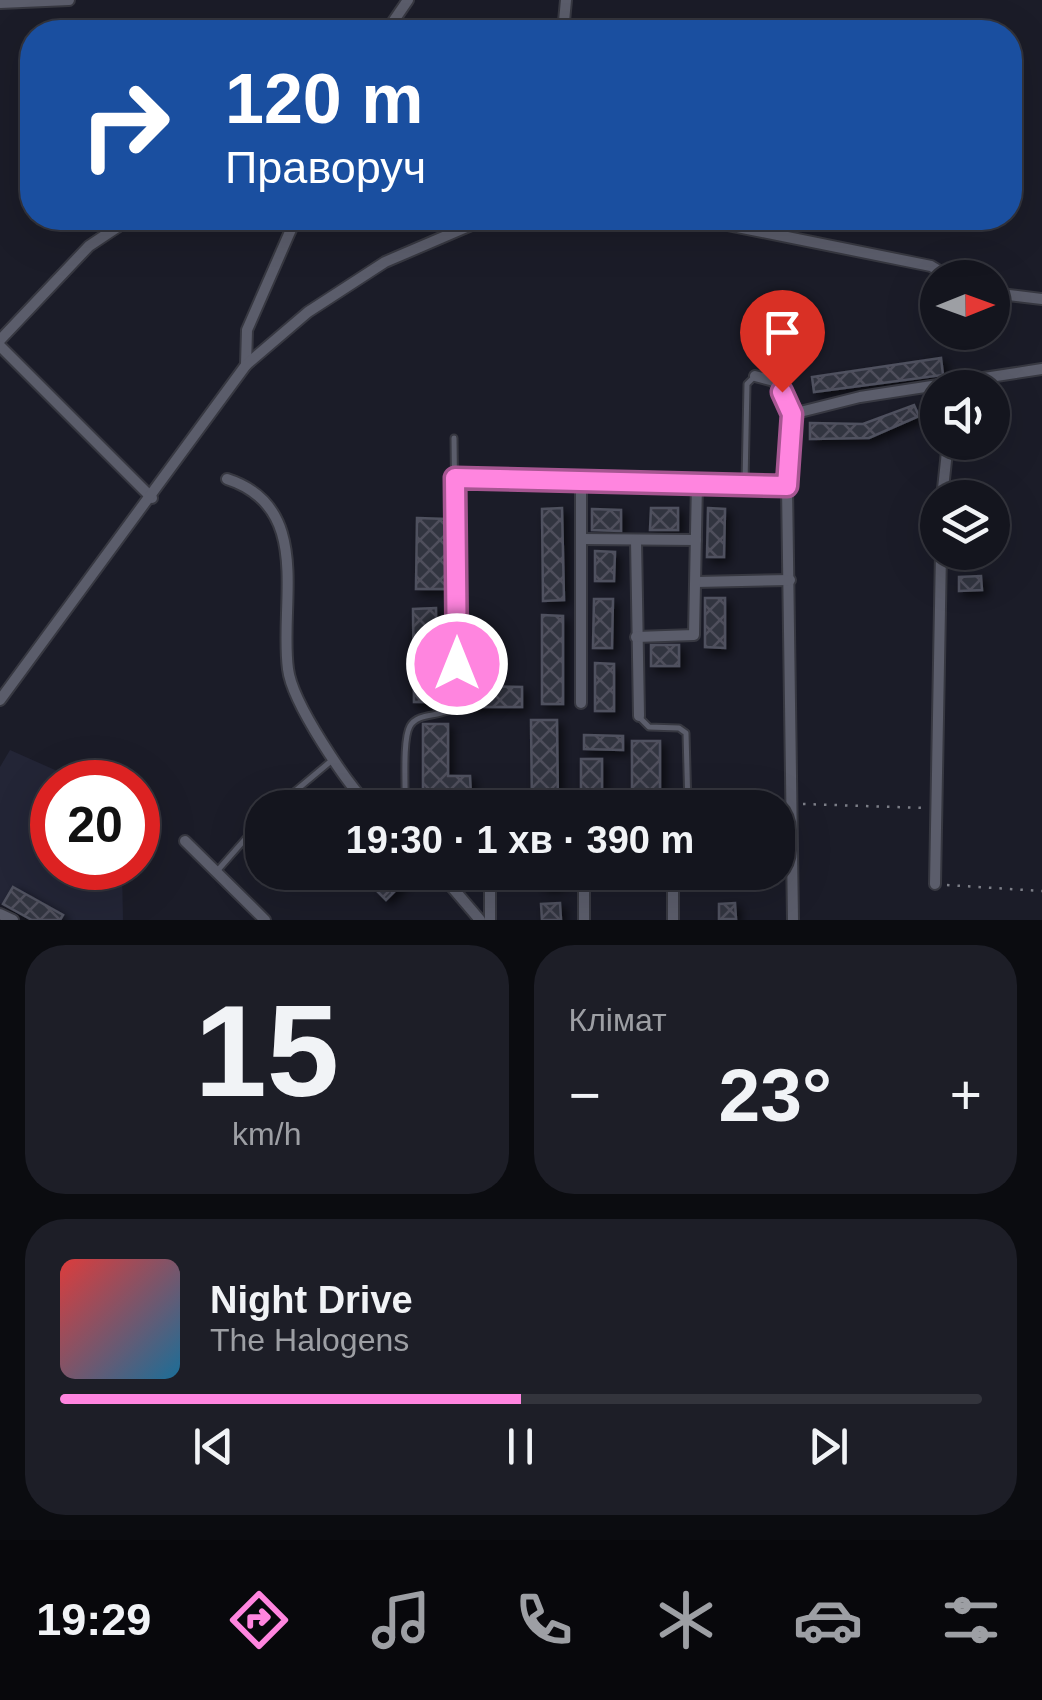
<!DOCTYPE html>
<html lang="uk">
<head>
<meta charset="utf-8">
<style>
	:root { --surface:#14151e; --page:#1d1e27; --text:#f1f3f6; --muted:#9d9fa4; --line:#33343c; --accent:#ff85df }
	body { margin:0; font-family:Arial,sans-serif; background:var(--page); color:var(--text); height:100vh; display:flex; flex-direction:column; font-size:38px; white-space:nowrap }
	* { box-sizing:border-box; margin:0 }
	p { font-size:32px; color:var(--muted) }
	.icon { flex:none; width:55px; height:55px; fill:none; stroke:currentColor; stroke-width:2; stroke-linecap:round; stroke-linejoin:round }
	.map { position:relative; height:920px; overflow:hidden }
	.side { display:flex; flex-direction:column; gap:25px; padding:25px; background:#0b0c10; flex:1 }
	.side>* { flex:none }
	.guide { position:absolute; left:20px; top:20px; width:1002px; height:210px; border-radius:40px; box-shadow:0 10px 40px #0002,0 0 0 2px var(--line); background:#1a4fa0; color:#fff; overflow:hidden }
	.needle { width:65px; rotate:89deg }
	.controls { position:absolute; left:920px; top:260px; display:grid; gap:20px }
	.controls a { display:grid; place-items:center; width:90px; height:90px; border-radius:50%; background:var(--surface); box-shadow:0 10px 40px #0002,0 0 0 2px var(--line); font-size:50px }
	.speed { position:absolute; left:30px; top:760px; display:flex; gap:20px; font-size:50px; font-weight:700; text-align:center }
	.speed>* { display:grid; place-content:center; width:130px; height:130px; border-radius:50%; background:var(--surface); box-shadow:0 10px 40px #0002,0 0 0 2px var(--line); line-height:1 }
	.speed .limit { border:15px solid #d22; background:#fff; color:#111 }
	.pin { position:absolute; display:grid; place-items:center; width:85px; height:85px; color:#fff; margin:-102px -42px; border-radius:50% 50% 50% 0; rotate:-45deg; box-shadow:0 0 10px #0007 }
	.pin .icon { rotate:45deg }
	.me { position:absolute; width:110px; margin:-55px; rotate:0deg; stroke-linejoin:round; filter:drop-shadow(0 0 8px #0008) }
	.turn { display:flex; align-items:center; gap:35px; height:210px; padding:0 40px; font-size:45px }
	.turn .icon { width:130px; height:130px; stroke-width:2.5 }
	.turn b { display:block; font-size:70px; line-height:85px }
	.big { font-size:75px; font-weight:700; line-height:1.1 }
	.side .tile { flex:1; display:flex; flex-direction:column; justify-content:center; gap:15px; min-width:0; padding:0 35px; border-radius:40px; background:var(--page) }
	.side .dial { align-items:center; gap:0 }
	.dial b { font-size:130px; line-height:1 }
	.song { display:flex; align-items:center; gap:30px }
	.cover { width:120px; height:120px; border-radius:15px; background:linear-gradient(135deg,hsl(0 70% 55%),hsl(200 70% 35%)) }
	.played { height:10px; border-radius:5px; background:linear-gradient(90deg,var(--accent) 50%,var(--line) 50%) }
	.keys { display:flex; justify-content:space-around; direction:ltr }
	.heat { display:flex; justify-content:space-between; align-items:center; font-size:55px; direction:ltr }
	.side .tiles { flex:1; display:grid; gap:25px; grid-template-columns:1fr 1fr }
	.tile:last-child { grid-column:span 2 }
	.trip { position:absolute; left:245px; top:790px; width:550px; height:100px; border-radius:40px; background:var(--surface); box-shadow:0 10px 40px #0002,0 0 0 2px var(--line); font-weight:700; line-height:100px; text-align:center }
	.dock { display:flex; height:160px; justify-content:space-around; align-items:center; background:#08080c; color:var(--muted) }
	.dock .icon { width:70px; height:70px }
	.dock .on { color:var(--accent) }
	.dock b { font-size:45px; color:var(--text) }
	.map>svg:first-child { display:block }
</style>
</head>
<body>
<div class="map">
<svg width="1042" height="920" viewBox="0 0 1042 920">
	<defs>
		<pattern id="building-cross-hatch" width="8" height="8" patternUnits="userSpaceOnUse" patternTransform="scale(2.5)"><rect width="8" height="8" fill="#333441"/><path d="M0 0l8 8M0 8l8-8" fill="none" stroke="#50505c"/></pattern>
		<filter id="shadow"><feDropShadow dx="4.5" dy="4.5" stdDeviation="5" flood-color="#0009"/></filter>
	</defs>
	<rect width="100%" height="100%" fill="#1b1c28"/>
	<polygon fill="#232536" points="10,750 82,782 52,782 52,868 122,868 123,920 32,920 0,903 0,767"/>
	<g fill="url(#building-cross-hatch)" stroke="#4f515e" stroke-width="2.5" filter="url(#shadow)">
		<polygon points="941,358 943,375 814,392 812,377"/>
		<polygon points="914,405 919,416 869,438 810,439 810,423 863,424"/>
		<polygon points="562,508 564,600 543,601 542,509"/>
		<polygon points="651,508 678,508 678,530 650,530"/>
		<polygon points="708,508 725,509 724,557 707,557"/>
		<polygon points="592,509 621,510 621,531 592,530"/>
		<polygon points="417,518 446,519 446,589 416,589"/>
		<polygon points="595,551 615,552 614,581 595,581"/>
		<polygon points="981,576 982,590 959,591 959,577"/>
		<polygon points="705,598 725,598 725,648 705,647"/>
		<polygon points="594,599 613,599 612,648 593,648"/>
		<polygon points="436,608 437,702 414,702 413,609"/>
		<polygon points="542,615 563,616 563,704 542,704"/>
		<rect x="651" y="645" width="28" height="21"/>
		<polygon points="595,663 614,664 614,711 595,711"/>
		<polygon points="471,686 522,687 522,707 471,707"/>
		<polygon points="531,720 557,720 558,808 532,808"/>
		<polygon points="423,724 448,724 448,776 470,776 471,796 423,796"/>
		<polygon points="584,735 623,736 623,750 584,749"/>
		<rect x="632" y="741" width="28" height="67"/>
		<rect x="581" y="759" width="21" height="49"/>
		<polygon points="541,872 560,872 560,886 542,887"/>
		<polygon points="396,873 404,882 386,900 377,891"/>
		<polygon points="13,887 63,915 60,920 32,920 3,904"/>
		<polygon points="560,903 561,920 542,920 541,904"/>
		<polygon points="735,903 736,919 719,919 719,904"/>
	</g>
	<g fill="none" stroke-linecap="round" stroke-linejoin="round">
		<defs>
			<g id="lane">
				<polyline points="745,483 747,384 755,376"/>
				<polyline points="640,718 649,727 679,728 686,733 688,808"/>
				<polyline points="275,808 331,761"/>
				<path d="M405,808C406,790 402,740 410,726C420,709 448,721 457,701L454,438"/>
				<polyline points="218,870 262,820"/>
			</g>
			<g id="street">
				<polyline points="0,3 69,0"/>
				<polyline points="386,32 408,0"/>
				<polyline points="563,32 566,0"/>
				<polyline points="693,218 931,266 951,278"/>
				<polyline points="992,293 1042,299"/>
				<polyline points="0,340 89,246 131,218"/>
				<polyline points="0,346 152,498"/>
				<polyline points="246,365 247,330 296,218"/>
				<polyline points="755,376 774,381 792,414 787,486 793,920"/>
				<polyline points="792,414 860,397 1042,369"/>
				<polyline points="455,478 787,486"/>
				<path d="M227,479C314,507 279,603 288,669C292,703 347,784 371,808"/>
				<polyline points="942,498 948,442"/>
				<polyline points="581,539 696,540"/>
				<polyline points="636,540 639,716"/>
				<polyline points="696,582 790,580"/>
				<polyline points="636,637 694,635 697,482"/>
				<polyline points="0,700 246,365 308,312 385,262 476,223 509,218"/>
				<polyline points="581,703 581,480"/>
				<polyline points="185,841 265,920"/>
				<polyline points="439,872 480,920"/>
				<polyline points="490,872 490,920"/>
				<polyline points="584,872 584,920"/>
				<polyline points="935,884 941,552"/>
				<polyline points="0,914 13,920"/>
				<polyline points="673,920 673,872"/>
			</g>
		</defs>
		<use href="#lane" stroke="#373841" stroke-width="9"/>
		<use href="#street" stroke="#373841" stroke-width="14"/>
		<g stroke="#7c7e87" stroke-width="2.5" stroke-dasharray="2.5 8" stroke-linecap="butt">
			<polyline points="803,804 925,808"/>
			<polyline points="947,885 1042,891"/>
		</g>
		<use href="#lane" stroke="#5b5d6b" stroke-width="5"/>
		<use href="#street" stroke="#5b5d6b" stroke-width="10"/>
	</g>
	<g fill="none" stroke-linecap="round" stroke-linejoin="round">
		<defs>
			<polyline id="route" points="457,664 455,478 787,486 792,414 782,392"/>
		</defs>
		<use href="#route" stroke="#a65691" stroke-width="25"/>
		<use href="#route" stroke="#ff85df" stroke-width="18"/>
	</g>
</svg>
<div class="controls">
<a><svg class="needle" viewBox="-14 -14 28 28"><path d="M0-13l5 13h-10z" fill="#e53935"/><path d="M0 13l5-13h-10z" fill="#9d9fa4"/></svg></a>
<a><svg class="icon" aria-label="sound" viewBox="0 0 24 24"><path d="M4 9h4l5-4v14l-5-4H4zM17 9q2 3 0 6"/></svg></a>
<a><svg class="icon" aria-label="layers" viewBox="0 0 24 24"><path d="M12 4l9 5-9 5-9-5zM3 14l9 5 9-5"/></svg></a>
</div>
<div class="speed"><div class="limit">20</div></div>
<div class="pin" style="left:782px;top:392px;background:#d93025"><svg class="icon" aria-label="arrive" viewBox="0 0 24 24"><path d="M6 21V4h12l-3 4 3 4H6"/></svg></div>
<svg class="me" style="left:457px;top:664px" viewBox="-20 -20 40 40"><circle r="17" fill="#ff85df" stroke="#fff" stroke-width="3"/><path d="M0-11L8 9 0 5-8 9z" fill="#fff"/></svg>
<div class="trip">19:30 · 1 хв · 390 m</div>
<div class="guide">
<div class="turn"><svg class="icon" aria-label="right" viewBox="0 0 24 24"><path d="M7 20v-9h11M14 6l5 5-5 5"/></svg><div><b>120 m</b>Праворуч</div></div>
</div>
</div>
<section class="side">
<div class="tiles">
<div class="tile dial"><b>15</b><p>km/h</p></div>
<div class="tile"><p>Клімат</p>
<div class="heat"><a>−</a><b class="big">23°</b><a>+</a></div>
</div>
<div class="tile">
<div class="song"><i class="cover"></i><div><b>Night Drive</b><p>The Halogens</p></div></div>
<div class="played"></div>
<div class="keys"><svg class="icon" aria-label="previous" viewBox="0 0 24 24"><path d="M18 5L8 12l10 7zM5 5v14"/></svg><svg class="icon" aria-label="pause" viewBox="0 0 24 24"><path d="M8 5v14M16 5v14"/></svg><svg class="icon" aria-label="next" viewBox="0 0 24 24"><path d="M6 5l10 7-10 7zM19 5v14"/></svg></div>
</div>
</div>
</section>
<nav class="dock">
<b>19:29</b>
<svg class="icon on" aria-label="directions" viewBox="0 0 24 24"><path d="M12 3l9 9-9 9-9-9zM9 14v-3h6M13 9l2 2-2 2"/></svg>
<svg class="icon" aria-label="music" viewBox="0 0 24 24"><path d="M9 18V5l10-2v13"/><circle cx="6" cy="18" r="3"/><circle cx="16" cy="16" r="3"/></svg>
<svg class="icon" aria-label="phone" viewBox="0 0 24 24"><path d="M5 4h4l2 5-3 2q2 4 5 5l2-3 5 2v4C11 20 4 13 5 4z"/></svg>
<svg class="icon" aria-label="climate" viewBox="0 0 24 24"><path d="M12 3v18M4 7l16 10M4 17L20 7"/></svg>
<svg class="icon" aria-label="car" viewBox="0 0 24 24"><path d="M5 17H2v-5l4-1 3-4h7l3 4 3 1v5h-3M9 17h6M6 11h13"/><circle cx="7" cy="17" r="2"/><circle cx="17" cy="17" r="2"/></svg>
<svg class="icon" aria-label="filters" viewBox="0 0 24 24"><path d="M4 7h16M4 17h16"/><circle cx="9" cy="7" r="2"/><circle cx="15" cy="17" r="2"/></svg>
</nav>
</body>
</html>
